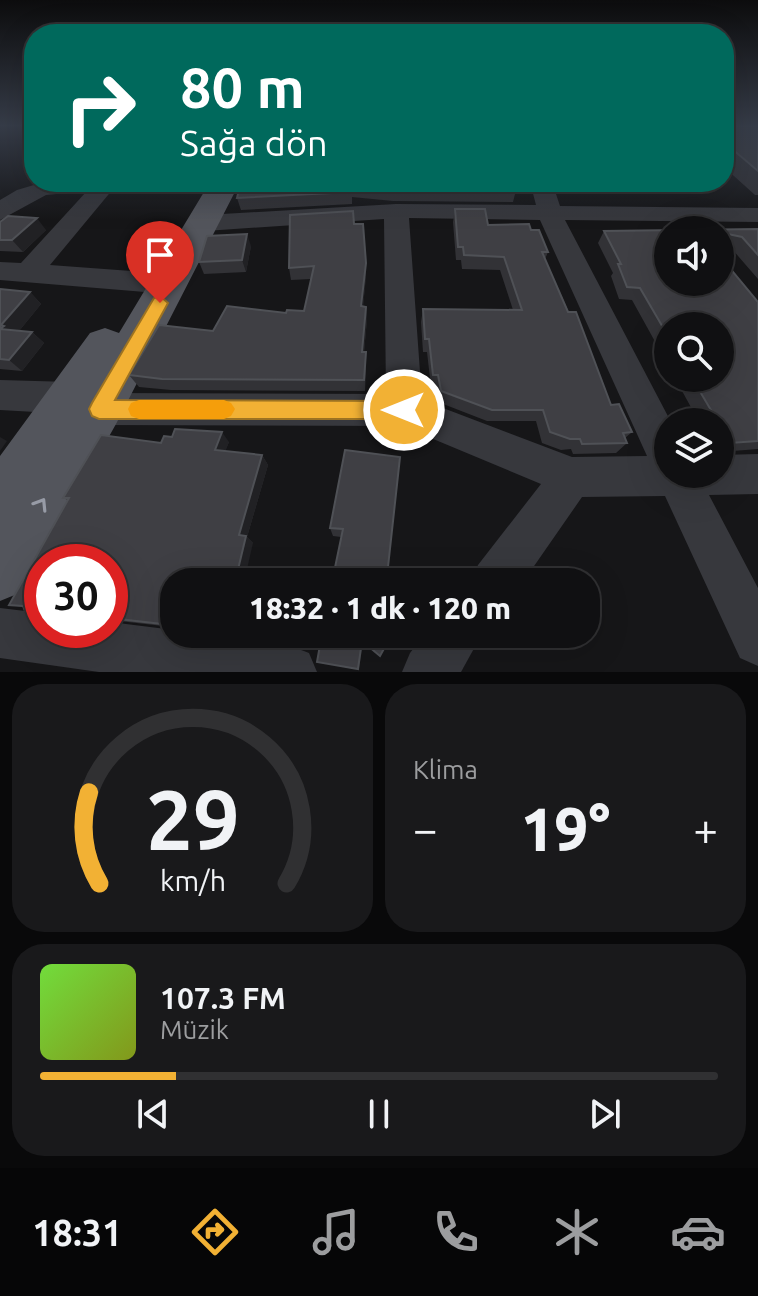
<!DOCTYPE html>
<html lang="tr">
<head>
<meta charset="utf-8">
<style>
	:root { --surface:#101012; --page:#19191b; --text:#f1f3f6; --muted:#9c9d9f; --line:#303032; --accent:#f2b134 }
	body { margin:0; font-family:Ubuntu,sans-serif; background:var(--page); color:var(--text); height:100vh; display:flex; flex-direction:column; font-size:30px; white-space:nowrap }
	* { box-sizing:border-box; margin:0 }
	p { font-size:26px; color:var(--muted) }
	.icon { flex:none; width:44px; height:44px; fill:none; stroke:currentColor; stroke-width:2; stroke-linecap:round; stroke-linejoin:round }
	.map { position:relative; height:672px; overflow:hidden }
	.panel { display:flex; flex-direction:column; gap:12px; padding:12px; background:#09090a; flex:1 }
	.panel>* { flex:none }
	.guide { position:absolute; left:24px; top:24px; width:710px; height:168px; border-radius:32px; box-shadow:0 8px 32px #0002,0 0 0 2px var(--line); background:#00695c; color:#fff; overflow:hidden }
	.fabs { position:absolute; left:654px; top:216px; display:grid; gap:16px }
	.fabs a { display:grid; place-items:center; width:80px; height:80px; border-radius:50%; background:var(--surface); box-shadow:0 8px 32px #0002,0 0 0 2px var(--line); font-size:40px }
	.speed { position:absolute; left:24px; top:544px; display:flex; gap:16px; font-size:40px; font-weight:700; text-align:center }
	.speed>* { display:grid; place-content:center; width:104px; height:104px; border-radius:50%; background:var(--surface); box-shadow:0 8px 32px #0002,0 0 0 2px var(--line); line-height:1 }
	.speed .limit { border:12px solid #d22; background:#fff; color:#111 }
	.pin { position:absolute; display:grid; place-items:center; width:68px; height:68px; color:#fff; margin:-82px -34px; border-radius:50% 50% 50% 0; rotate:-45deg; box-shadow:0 0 8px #0007 }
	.pin .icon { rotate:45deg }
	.me { position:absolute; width:88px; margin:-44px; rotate:270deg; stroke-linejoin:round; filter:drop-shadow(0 0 6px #0008) }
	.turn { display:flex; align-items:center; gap:28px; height:168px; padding:0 24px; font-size:36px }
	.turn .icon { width:104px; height:104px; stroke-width:2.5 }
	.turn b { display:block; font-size:56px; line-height:68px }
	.big { font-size:60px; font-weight:800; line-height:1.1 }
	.panel .card { flex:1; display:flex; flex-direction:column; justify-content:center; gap:12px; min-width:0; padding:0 28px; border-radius:32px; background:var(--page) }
	.panel .dial { align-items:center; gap:0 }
	.dial svg { height:208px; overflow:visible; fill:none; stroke:var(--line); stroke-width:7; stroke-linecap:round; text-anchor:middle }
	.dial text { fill:var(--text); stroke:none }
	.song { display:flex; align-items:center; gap:24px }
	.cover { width:96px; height:96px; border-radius:12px; background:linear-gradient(135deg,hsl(100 70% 55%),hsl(70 70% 35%)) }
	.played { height:8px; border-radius:4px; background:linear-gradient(90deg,var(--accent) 20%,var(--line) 20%) }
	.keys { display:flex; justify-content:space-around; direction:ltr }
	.heat { display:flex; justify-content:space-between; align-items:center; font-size:44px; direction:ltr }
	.panel .tiles { flex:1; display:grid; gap:12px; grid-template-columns:1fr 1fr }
	.card:last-child { grid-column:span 2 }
	.trip { position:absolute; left:160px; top:568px; width:440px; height:80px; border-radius:32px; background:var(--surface); box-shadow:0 8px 32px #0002,0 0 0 2px var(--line); font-weight:800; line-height:80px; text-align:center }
	.tabs { display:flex; height:128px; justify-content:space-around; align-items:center; background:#060607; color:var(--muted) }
	.tabs .icon { width:56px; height:56px }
	.tabs .on { color:var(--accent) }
	.tabs b { font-size:36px; color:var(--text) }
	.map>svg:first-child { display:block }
</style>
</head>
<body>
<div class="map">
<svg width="758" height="672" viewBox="0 0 758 672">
	<rect width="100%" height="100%" fill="#161618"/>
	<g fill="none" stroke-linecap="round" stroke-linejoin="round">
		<g fill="#37383d" fill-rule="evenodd">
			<polygon points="44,182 129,182 126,187 113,189 50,265 145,272 155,275 159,282 155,289 145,292 0,280 0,262 21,263 87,191 46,195 0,220 0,200 17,190"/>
			<path d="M530,182H552L560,206L758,208V222L565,220L671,422H668V474H720V455L758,454V494L709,495L758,588V666L740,658L665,496L582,497L523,582H471L478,565L541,484L402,426L99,425L86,420L81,410L71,414L0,410V380L71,382L84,387L88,397L99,393L386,394L384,219L205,231L196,228L193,223L196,218L205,215L396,204L536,205ZM409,218L540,220L647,456L572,457L422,400Z"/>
			<path d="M0,608L42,613V630H110V622L174,630V634C217,634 269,637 309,653L317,672H99L0,658Z"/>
			<polygon points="425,634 482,634 461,672 402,672 410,653"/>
		</g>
		<polygon fill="#53555c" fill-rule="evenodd" points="210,182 240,182 116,424 22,592 0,601 0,456 90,333 105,328 119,333"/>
	</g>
	<g fill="#323236">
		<polygon points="724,126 758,126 758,195 755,195 724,167"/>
		<polygon points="241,182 516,190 513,202 393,201 352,197 352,204 241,210 237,198"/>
		<polygon points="455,209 488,225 531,230 548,252 545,259 611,405 632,432 625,438 627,443 616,453 573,454 571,449 561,450 542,443 536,421 487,421 438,402 436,387 431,387 427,352 423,352 421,322 423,309 513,310 500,270 462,269 461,260 456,260 453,222"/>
		<polygon points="0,222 46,230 23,252 0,251"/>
		<polygon points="354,224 366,276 363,306 366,307 367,319 364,352 366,352 366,364 365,391 171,390 139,387 129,375 213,331 286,313 304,311 311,279 291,280 289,268"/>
		<polygon points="758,229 758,279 732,249 728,248 728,266 758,302 758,449 720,452 720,422 699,422 675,378 720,378 668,326 668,365 632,300 619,299 611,276 613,273 598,243 604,231"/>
		<polygon points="251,246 246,272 204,274 199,262"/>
		<polygon points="0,289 30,292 41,304 19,331 32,332 44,343 22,371 0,369"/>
		<polygon points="229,442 225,451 262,455 268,465 247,537 253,543 174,582 174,630 165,629 163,626 110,620 110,562 42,562 42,614 25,611 23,607 9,605 68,500 63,498 161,443"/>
		<polygon points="345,450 388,567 332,582 341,537 333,536 330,528"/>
	</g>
	<g fill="#212124">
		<polygon points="37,218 46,230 23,252 12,240"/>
		<polygon points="247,234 251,246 246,272 242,260"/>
		<polygon points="366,263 366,276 362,319 361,306"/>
		<polygon points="30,292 41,304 15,336 0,329 1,325"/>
		<polygon points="366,307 367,319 363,364 362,352"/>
		<polygon points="32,332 44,343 22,371 9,360"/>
		<polygon points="222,432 229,442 222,460 215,450"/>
		<polygon points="0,437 7,441 0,451"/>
		<polygon points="262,455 268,465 247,537 253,543 244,582 235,582 239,535"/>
		<polygon points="362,641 363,643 359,669 358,669"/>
	</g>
	<g fill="#3f3f44" stroke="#4f5156" stroke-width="2" fill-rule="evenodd">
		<polygon points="724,126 758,126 758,171 724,142"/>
		<polygon points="241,182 513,182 516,190 393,190 351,186 351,192 237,198"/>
		<polygon points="455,209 485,209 488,225 529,224 531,230 539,230 548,252 542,252 568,312 576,312 611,405 619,404 632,432 623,433 627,443 582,444 580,439 570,439 550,432 543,410 492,410 441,391 438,375 433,375 429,339 425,339 423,309 522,310 504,257 464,255 463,247 458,247"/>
		<polygon points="353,211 354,224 363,224 366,263 361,306 366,307 362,352 366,352 364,380 162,379 129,375 159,325 213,331 227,306 286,313 287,310 304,311 314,266 289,268 290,215"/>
		<polygon points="8,216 37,218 12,240 0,240 0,222"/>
		<path d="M758,229V255L742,237L728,234V266L758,302V441L730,443L720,425V422H718L692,378H720V326H668V336L640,288L627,287L618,264H621L604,231ZM668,230H720V282H668Z"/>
		<polygon points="247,234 242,260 199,262 207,236"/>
		<polygon points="0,289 30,292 1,325 4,326 0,329 32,332 9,360 0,359"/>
		<polygon points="175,429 222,432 215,450 262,455 239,535 246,536 235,582 174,582 174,629 165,629 162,624 110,618 110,562 42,562 42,613 25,611 23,606 9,605 69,498 63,498 101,435 161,443 164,436 172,437"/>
		<polygon points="345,450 400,457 388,567 423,581 423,582 332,582 343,529 330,528"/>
		<polygon points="322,634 392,634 380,656 362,641 358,669 317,662"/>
	</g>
	<defs><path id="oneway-chevron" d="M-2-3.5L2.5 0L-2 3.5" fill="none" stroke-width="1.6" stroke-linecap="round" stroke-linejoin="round" transform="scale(2)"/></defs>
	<use stroke="#979ba6" href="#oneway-chevron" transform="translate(41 504) rotate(-58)"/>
	<linearGradient id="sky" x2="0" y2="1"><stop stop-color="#0c0c0d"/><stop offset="0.57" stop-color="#363c48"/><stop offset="1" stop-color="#363c48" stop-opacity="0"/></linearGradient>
	<rect width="758" height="220" fill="url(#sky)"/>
	<polygon fill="#f2b134" stroke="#9d7322" stroke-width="2" points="160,296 168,303 115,400 404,401 411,403 414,410 411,416 404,419 99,419 92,416 89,409 92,403 154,298"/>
	<polygon fill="#f59e0b" points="139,400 224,400 231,403 235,409 231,416 224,419 139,419 131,416 128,409 131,403"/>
</svg>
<div class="fabs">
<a><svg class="icon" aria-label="sound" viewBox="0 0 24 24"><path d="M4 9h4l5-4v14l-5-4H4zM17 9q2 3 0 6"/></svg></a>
<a><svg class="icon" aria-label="search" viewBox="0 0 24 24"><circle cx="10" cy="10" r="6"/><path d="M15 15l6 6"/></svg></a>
<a><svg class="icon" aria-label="layers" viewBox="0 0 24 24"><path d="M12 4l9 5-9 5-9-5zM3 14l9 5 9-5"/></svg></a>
</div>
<div class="speed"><div class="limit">30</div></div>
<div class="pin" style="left:160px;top:303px;background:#d93025"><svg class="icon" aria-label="arrive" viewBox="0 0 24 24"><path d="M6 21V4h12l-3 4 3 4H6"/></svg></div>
<svg class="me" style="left:404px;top:410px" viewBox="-20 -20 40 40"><circle r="17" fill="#f2b134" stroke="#fff" stroke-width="3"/><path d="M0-11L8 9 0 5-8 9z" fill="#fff"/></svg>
<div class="trip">18:32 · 1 dk · 120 m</div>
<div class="guide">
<div class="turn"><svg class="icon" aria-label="right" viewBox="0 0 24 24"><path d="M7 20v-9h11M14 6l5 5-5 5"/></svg><div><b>80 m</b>Sağa dön</div></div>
</div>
</div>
<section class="panel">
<div class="tiles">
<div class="card dial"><svg viewBox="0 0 100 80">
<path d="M14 69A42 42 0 1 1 86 69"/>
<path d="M14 69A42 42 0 0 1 10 34" stroke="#f2b134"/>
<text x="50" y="56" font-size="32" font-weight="700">29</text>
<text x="50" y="72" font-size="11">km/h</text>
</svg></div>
<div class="card"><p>Klima</p>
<div class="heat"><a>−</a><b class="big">19°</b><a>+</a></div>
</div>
<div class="card">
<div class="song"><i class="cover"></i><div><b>107.3 FM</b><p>Müzik</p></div></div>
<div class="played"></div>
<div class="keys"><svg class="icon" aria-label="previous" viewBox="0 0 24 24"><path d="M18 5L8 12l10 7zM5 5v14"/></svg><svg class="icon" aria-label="pause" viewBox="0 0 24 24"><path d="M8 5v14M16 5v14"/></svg><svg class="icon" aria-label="next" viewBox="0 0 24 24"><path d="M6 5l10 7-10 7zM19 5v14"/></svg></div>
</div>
</div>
</section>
<nav class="tabs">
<b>18:31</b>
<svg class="icon on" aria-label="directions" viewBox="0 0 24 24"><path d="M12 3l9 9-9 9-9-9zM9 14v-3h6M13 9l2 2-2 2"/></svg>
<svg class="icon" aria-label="music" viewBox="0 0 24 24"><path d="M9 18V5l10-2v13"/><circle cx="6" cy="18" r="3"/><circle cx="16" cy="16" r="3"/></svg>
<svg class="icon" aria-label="phone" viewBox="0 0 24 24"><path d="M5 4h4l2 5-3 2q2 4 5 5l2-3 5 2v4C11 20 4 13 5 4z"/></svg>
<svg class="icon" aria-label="climate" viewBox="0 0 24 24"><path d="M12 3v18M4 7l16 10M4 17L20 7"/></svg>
<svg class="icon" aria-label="car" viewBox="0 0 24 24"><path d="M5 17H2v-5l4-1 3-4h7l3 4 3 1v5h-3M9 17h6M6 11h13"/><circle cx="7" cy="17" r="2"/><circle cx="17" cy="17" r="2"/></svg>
</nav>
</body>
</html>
